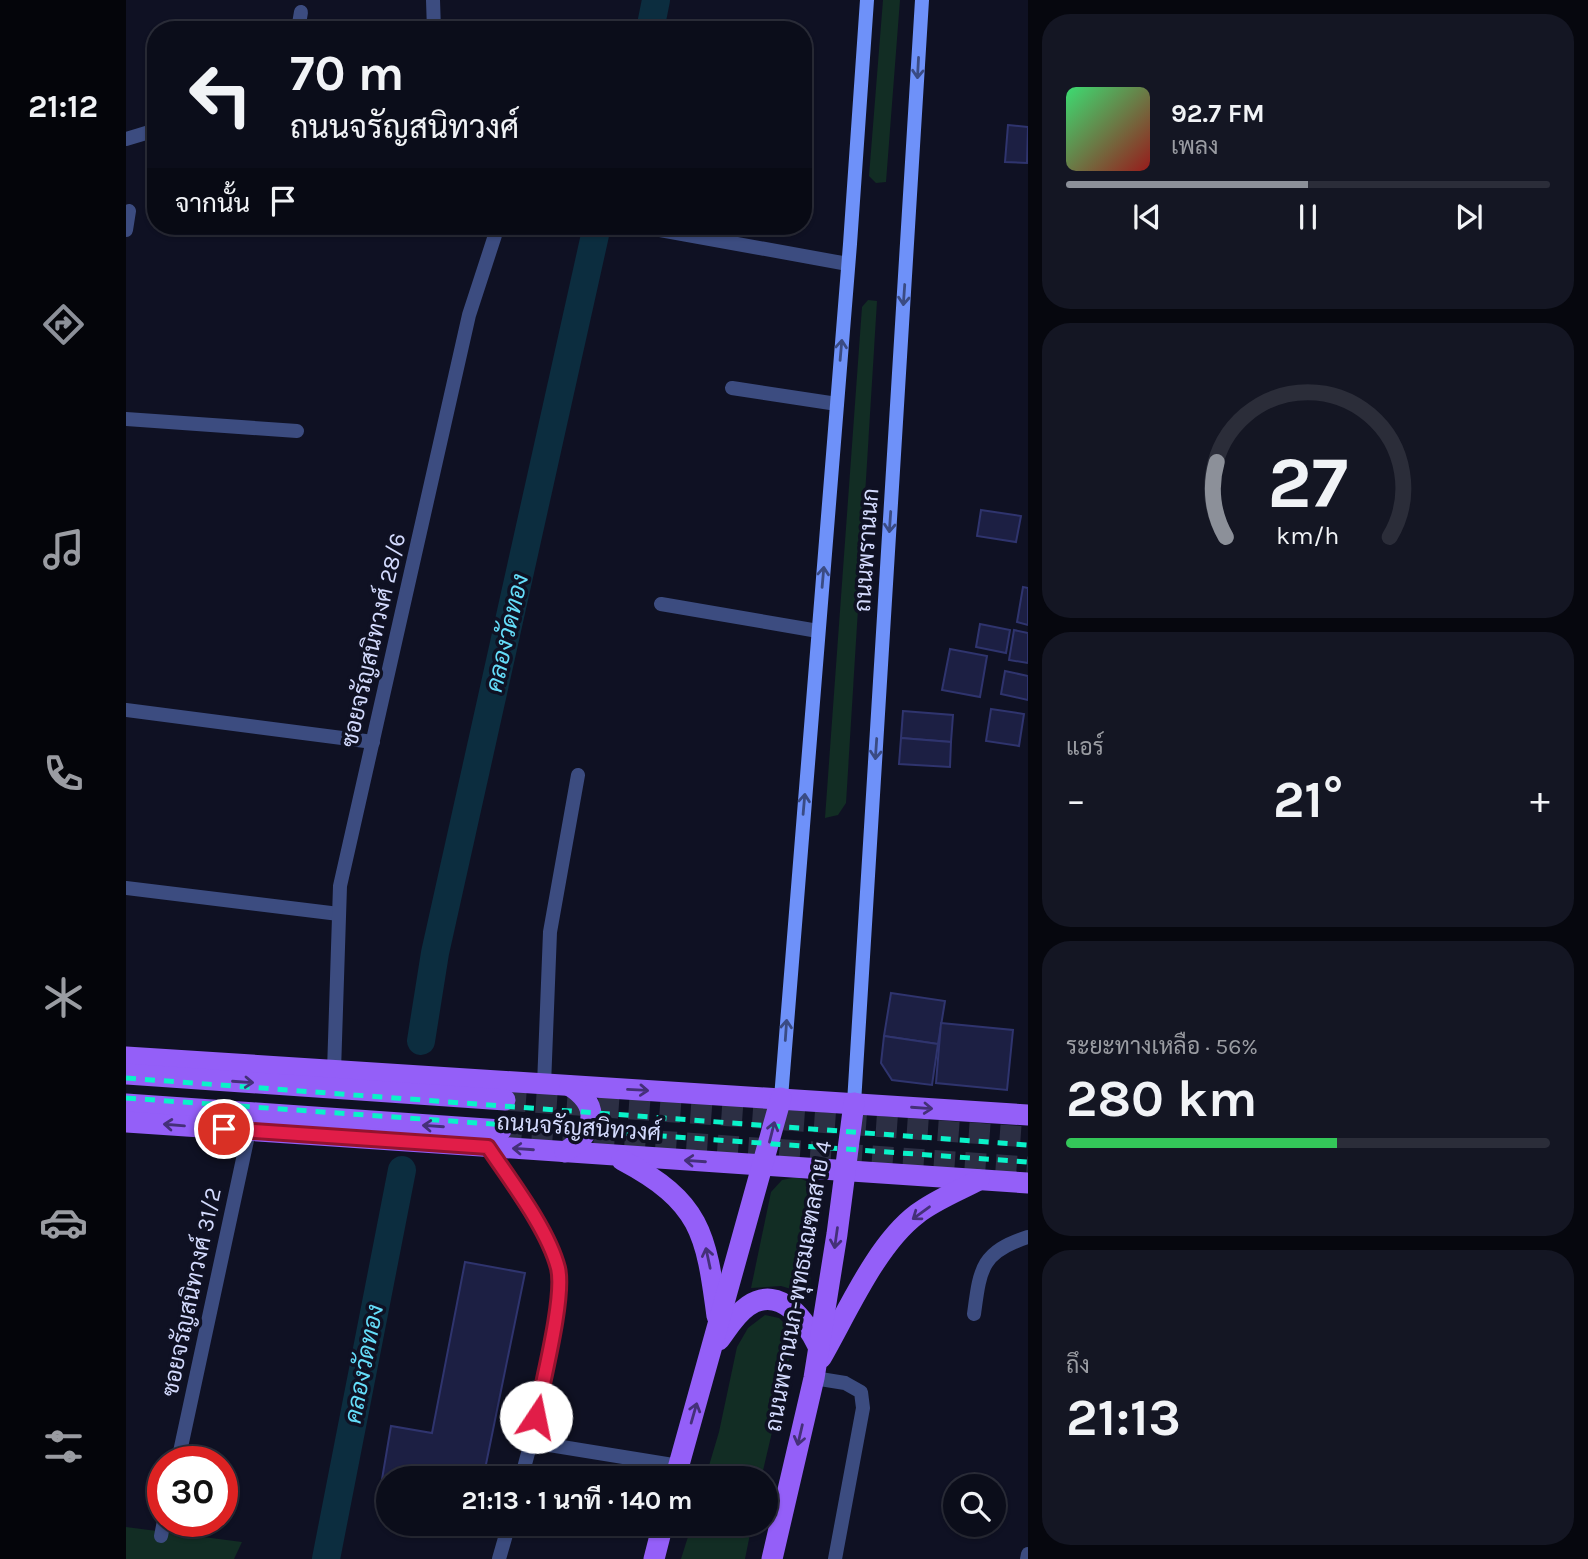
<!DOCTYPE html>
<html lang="th">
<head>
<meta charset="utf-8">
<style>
	:root { --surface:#0b0d1a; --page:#141623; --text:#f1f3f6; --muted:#9a9ca2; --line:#2b2d39; --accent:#8c9099 }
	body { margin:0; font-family:Karla,Sarabun,sans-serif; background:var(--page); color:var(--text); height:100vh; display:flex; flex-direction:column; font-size:26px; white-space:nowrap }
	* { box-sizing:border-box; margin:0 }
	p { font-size:23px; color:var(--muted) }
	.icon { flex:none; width:38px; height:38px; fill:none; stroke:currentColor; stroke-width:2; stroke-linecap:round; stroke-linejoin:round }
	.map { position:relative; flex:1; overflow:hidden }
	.sheet { display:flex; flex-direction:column; gap:14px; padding:14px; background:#06070e; width:560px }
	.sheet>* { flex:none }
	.top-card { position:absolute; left:21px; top:21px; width:665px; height:214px; border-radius:28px; box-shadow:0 2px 5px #0004,0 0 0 2px var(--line); background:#0b0d1a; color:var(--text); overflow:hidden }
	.tools { position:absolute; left:817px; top:1474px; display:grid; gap:14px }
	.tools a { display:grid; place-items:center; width:63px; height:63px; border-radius:50%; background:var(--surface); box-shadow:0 2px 5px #0004,0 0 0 2px var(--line); font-size:35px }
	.speed { position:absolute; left:21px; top:1446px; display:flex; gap:14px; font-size:35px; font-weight:700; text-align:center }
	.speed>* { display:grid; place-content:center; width:91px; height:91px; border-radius:50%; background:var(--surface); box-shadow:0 2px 5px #0004,0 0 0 2px var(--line); line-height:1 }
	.speed .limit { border:10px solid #d22; background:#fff; color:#111 }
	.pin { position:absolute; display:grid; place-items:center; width:60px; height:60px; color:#fff; margin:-30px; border:4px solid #fff; border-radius:50%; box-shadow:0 2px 7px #0007 }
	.me { position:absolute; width:77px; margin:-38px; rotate:11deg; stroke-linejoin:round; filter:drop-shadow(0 0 5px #0008) }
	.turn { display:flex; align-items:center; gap:24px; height:147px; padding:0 28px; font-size:32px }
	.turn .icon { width:91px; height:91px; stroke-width:2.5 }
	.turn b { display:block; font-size:49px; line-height:60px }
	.then { display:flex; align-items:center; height:66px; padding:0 28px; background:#0003; gap:14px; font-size:26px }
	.big { font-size:52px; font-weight:700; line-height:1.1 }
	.sheet .widget { flex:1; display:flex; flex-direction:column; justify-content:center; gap:10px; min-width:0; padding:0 24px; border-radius:28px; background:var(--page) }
	.sheet .dial { align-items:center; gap:0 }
	.dial svg { height:182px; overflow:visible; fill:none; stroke:var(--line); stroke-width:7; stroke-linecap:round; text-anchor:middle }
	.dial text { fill:var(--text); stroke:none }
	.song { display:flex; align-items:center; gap:21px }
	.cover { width:84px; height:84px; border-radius:10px; background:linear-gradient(135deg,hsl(140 70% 55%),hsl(0 70% 35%)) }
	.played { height:7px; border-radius:4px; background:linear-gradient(90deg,var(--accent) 50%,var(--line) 50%) }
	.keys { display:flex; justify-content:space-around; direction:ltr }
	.heat { display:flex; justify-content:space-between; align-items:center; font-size:38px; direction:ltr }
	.charge { height:10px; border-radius:5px; background:linear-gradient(90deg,#34c759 56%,var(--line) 0) }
	.trip { position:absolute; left:250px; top:1466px; width:402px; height:70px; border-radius:35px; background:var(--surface); box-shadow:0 2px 5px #0004,0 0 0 2px var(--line); font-weight:700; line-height:70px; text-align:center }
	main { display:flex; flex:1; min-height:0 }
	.tab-bar { display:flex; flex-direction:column; width:126px; justify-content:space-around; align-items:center; background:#04050a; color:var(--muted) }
	.tab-bar .icon { width:49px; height:49px }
	.tab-bar .active { color:var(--accent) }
	.tab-bar b { font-size:32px; color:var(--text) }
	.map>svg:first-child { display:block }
</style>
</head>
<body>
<main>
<nav class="tab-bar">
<b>21:12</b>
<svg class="icon active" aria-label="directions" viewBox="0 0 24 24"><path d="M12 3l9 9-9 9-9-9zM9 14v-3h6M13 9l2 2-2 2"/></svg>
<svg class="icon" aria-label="music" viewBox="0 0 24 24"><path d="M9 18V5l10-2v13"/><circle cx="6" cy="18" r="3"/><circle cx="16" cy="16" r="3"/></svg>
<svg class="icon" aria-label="phone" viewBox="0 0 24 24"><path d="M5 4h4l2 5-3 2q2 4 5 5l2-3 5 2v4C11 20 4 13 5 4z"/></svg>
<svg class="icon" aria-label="climate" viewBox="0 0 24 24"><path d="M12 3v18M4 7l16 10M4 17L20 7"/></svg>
<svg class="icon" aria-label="car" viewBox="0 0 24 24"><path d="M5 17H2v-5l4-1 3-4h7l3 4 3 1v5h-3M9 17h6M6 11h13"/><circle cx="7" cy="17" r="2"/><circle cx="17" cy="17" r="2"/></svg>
<svg class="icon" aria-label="filters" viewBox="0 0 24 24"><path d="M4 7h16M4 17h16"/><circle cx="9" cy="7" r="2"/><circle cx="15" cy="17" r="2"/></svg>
</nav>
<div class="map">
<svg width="902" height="1559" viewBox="0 0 902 1559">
	<rect width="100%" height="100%" fill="#0f1123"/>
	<g fill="#122d24">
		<polygon points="757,0 774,0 760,182 750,183 743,176"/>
		<polygon points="742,300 751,301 720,803 712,815 699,818 736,307"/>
		<polygon points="671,1177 687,1184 684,1292 675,1292 655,1286 625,1288 645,1192 656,1180"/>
		<polygon points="639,1315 653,1318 669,1334 635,1479 579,1479 593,1432 611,1347 622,1328"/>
		<polygon points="566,1524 626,1524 619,1559 555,1559"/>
		<polygon points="0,1527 116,1542 108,1559 0,1559"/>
	</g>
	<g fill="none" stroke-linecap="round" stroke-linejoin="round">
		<g stroke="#0c2d3f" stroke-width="28">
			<polyline points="524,30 530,0"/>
			<polyline points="295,1041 309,953 471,226"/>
			<polyline points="200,1559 276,1170"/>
		</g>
	</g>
	<g fill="#1c1f43" stroke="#2f346e" stroke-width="2">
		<polygon points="882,125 902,127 901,163 879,162"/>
		<polygon points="855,510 895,516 890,542 851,536"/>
		<polygon points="897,587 902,588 902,625 891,622"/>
		<polygon points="854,624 884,630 880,653 850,647"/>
		<polygon points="888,630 902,633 902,663 883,660"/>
		<polygon points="824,649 861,656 854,697 816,690"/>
		<polygon points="879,671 902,676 902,700 875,694"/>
		<polygon points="865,709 898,714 893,746 860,741"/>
		<polygon points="777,711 827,715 825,742 775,738"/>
		<polygon points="775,738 825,742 824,767 773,764"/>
		<polygon points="765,993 819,1001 812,1044 758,1036"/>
		<polygon points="815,1023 887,1030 881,1090 810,1083"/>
		<polygon points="758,1036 812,1044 806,1085 766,1080 755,1063"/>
		<polygon points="339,1262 399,1273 357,1479 262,1479 262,1504 252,1503 265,1426 306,1433"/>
	</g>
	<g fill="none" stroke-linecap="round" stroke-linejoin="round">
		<g stroke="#2c2f44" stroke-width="21" stroke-dasharray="21 10" stroke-linecap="butt">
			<polyline points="379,1100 902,1137"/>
			<polyline points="375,1130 902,1167"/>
		</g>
		<g stroke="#3c4c80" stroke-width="14">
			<polyline points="307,0 308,30"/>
			<polyline points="606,388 711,404"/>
			<polyline points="535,604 692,631"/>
			<polyline points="688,1378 719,1383 735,1392 737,1408 709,1559"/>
		</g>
		<g stroke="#3c4c80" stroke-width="14">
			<polyline points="172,30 175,12"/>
			<polyline points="0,139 30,130"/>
			<polyline points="512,226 722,264"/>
			<polyline points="0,230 3,211"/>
			<polyline points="0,419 171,431"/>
			<polyline points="0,710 247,742"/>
			<polyline points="0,888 213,914"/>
			<polyline points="208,1071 214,886 343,315 372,226"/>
			<polyline points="418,1085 424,932 452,775"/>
			<polyline points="362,1147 415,1229 432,1268 434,1292 405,1442 395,1479"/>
			<path d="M848,1314C854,1269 855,1252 902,1237"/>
			<polyline points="405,1442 553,1466"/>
			<polyline points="52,1461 123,1131"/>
			<polyline points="35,1536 38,1521"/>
			<polyline points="373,1559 383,1524"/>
			<polyline points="901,1559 902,1554"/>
		</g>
		<g stroke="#6e91f9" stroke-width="14">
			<polyline points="655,1098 724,244 741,0"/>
			<polyline points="728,1103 796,0"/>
		</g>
		<g stroke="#945ff8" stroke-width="21">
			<polyline points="0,1057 902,1115"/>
			<polyline points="0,1074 379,1100"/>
			<polyline points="0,1104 375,1130"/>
			<polyline points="0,1122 902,1183"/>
			<path d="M439,1152C468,1133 477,1107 444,1086"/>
			<path d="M496,1160C575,1202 580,1233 591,1316"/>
			<path d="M593,1340C602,1328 610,1314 622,1306C655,1283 681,1323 693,1348"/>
			<path d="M695,1358C721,1313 750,1245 791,1214C809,1200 832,1191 853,1180"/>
			<polyline points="549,1479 655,1098"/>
			<polyline points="528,1559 537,1524"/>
			<polyline points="646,1559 688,1378 711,1234 728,1103"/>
		</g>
		<g stroke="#0af2c9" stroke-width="5" stroke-dasharray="10 9" stroke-linecap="butt">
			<polyline points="0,1078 902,1145"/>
			<polyline points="0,1098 902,1162"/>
		</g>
	</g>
	<defs><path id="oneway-shaft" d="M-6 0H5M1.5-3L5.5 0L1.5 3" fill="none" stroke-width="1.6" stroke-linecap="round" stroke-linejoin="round" transform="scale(1.75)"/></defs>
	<g stroke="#3a4b83">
		<use href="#oneway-shaft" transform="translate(792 68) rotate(93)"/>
		<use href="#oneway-shaft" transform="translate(778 295) rotate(94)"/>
		<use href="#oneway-shaft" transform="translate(715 350) rotate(-85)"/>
		<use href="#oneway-shaft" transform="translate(764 522) rotate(94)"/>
		<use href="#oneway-shaft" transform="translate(697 577) rotate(-85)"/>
		<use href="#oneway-shaft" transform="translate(750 749) rotate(94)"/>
		<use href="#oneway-shaft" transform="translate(678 804) rotate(-85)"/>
		<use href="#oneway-shaft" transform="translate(660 1030) rotate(-86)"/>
	</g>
	<g stroke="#443078">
		<use href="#oneway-shaft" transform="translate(117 1082) rotate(4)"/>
		<use href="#oneway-shaft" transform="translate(512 1090) rotate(3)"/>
		<use href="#oneway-shaft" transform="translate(796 1108) rotate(4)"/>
		<use href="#oneway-shaft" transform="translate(48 1125) rotate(-175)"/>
		<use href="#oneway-shaft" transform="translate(307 1126) rotate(-176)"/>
		<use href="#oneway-shaft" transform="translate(646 1132) rotate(-76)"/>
		<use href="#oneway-shaft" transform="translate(397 1149) rotate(-176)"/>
		<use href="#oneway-shaft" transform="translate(569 1161) rotate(-176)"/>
		<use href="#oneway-shaft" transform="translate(795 1213) rotate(144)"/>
		<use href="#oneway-shaft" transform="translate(710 1238) rotate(98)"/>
		<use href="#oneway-shaft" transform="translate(582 1258) rotate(-102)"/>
		<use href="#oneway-shaft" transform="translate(568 1413) rotate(-74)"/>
		<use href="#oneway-shaft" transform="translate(674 1435) rotate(103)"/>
	</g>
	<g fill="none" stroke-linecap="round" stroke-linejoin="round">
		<defs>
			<path id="route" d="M98,1129L362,1147C384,1180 422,1229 432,1268C439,1297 416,1384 410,1417"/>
		</defs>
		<use href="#route" stroke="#92132f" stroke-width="18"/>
		<use href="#route" stroke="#e11d48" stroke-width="12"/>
	</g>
	<g text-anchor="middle" stroke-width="7" stroke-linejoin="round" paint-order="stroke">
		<g font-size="23" fill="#d3dafd" stroke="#0f1123">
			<text transform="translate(740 550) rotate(-86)" y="8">ถนนพรานนก</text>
			<text transform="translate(247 640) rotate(-77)" y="8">ซอยจรัญสนิทวงศ์ 28/6</text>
			<text transform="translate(453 1127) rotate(4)" y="8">ถนนจรัญสนิทวงศ์</text>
			<text transform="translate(672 1286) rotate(-80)" y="8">ถนนพรานนก-พุทธมณฑลสาย 4</text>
			<text transform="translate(65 1292) rotate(-78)" y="8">ซอยจรัญสนิทวงศ์ 31/2</text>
		</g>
		<g font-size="24" font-style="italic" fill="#65ddf9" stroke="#0f1123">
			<text transform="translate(381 633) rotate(-77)" y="8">คลองวัดทอง</text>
			<text transform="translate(238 1364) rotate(-79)" y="8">คลองวัดทอง</text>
		</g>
	</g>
</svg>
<div class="tools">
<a><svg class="icon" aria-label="search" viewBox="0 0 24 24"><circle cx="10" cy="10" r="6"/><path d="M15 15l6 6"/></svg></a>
</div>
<div class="speed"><div class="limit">30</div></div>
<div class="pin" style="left:98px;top:1129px;background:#d93025"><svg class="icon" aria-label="arrive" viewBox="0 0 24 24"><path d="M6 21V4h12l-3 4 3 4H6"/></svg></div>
<svg class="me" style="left:410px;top:1417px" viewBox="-20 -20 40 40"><circle r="19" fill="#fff"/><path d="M0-13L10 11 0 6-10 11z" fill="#e11d48"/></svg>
<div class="trip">21:13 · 1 นาที · 140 m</div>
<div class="top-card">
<div class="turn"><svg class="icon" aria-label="left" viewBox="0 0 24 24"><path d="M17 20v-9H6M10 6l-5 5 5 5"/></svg><div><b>70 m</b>ถนนจรัญสนิทวงศ์</div></div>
<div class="then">จากนั้น<svg class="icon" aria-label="arrive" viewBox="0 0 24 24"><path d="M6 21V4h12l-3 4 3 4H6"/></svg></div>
</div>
</div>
<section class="sheet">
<div class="widget">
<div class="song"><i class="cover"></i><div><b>92.7 FM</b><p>เพลง</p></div></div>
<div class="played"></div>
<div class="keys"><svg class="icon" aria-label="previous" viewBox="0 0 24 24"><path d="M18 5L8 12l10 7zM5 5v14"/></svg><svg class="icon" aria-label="pause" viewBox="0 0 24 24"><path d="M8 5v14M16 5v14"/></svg><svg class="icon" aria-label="next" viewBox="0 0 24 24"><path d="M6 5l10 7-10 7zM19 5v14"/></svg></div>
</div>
<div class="widget dial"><svg viewBox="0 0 100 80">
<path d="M14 69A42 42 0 1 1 86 69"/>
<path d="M14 69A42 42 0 0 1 10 36" stroke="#8c9099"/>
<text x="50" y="56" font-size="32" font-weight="700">27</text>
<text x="50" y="72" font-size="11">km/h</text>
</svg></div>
<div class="widget"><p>แอร์</p>
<div class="heat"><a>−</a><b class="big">21°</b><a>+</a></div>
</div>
<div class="widget"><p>ระยะทางเหลือ · 56%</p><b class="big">280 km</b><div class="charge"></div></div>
<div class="widget"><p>ถึง</p><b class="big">21:13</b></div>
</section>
</main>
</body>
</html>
